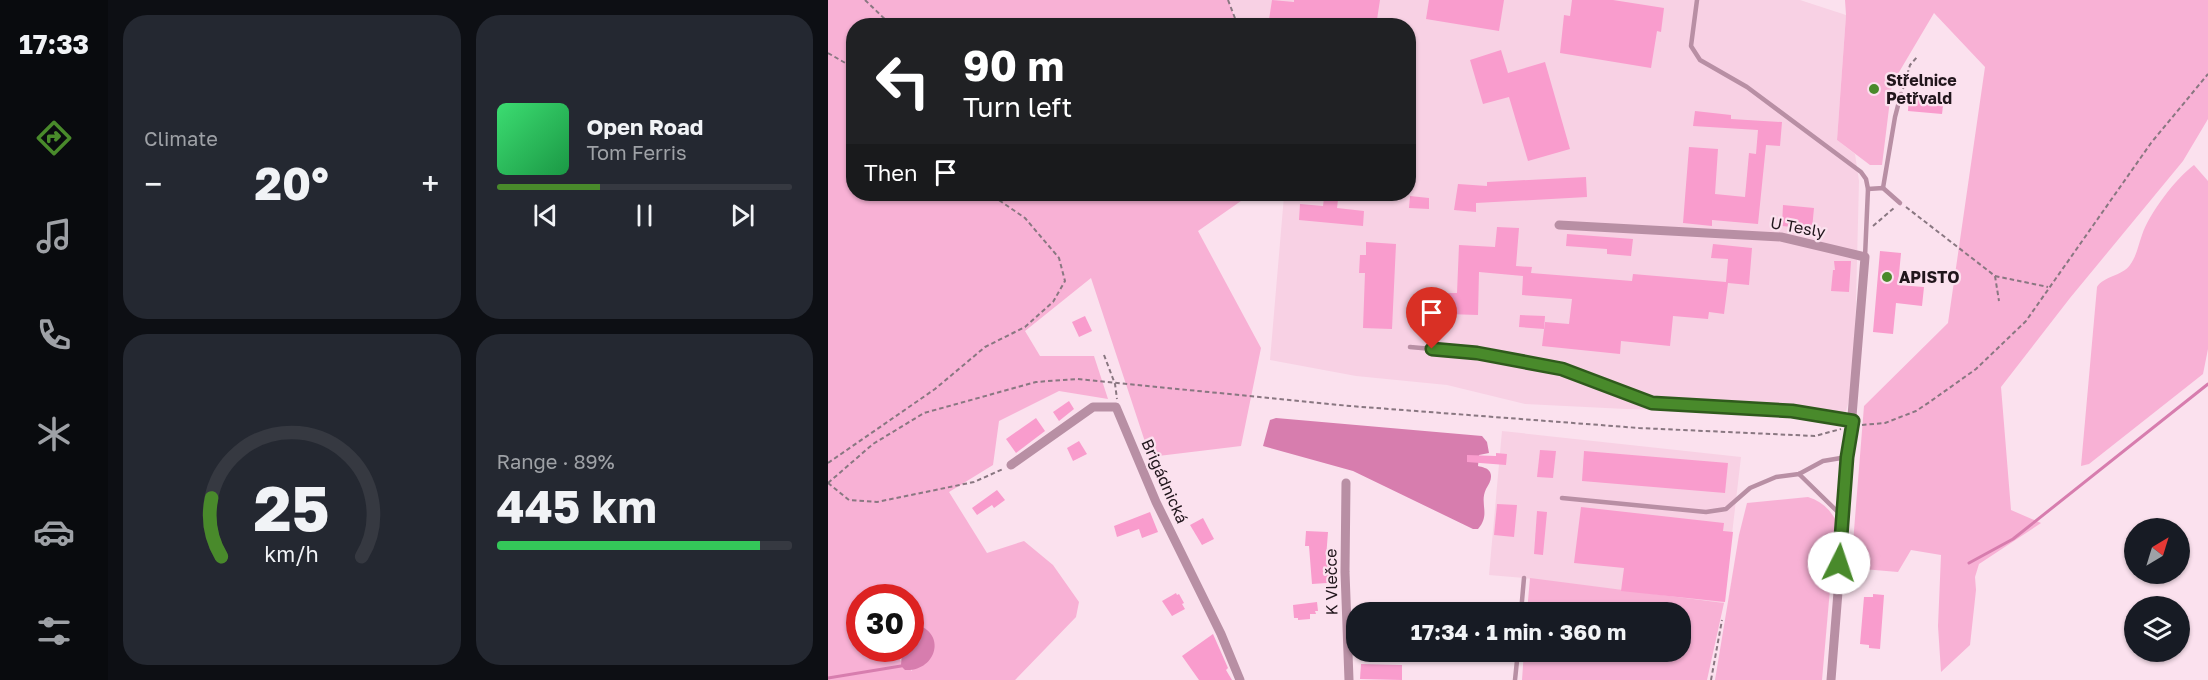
<!DOCTYPE html>
<html lang="en">
<head>
<meta charset="utf-8">
<style>
	:root { --surface:#171b24; --page:#242831; --text:#f1f3f6; --muted:#9ea1a6; --line:#363941; --accent:#498a2b }
	body { margin:0; font-family:"Golos Text",sans-serif; background:var(--page); color:var(--text); height:100vh; display:flex; flex-direction:column; font-size:22px; white-space:nowrap }
	* { box-sizing:border-box; margin:0 }
	p { font-size:20px; color:var(--muted) }
	.icon { flex:none; width:33px; height:33px; fill:none; stroke:currentColor; stroke-width:2; stroke-linecap:round; stroke-linejoin:round }
	.map { position:relative; flex:1; overflow:hidden }
	.sheet { display:flex; flex-direction:column; gap:15px; padding:15px; background:#0d0f14; width:720px }
	.sheet>* { flex:none }
	.hud { position:absolute; left:18px; top:18px; width:570px; height:183px; border-radius:24px; box-shadow:0 2px 4px #0004; background:#202124; color:#fff; overflow:hidden }
	.needle { width:39px; rotate:38deg }
	.tools { position:absolute; left:1296px; top:518px; display:grid; gap:12px }
	.tools a { display:grid; place-items:center; width:66px; height:66px; border-radius:50%; background:var(--surface); box-shadow:0 2px 4px #0004; font-size:30px }
	.speed { position:absolute; left:18px; top:584px; display:flex; gap:12px; font-size:30px; font-weight:700; text-align:center }
	.speed>* { display:grid; place-content:center; width:78px; height:78px; border-radius:50%; background:var(--surface); box-shadow:0 2px 4px #0004; line-height:1 }
	.speed .limit { border:9px solid #d22; background:#fff; color:#111 }
	.pin { position:absolute; display:grid; place-items:center; width:51px; height:51px; color:#fff; margin:-62px -26px; border-radius:50% 50% 50% 0; rotate:-45deg; box-shadow:0 0 6px #0007 }
	.pin .icon { rotate:45deg }
	.me { position:absolute; width:66px; margin:-33px; rotate:4deg; stroke-linejoin:round; filter:drop-shadow(0 0 4px #0008) }
	.turn { display:flex; align-items:center; gap:21px; height:126px; padding:0 18px; font-size:27px }
	.turn .icon { width:78px; height:78px; stroke-width:2.5 }
	.turn b { display:block; font-size:42px; line-height:51px }
	.then { display:flex; align-items:center; height:57px; padding:0 18px; background:#0003; gap:12px; font-size:22px }
	.big { font-size:45px; font-weight:700; line-height:1.1 }
	.sheet .tile { flex:1; display:flex; flex-direction:column; justify-content:center; gap:9px; min-width:0; padding:0 21px; border-radius:24px; background:var(--page) }
	.sheet .dial { align-items:center; gap:0 }
	.dial svg { height:156px; overflow:visible; fill:none; stroke:var(--line); stroke-width:7; stroke-linecap:round; text-anchor:middle }
	.dial text { fill:var(--text); stroke:none }
	.song { display:flex; align-items:center; gap:18px }
	.cover { width:72px; height:72px; border-radius:9px; background:linear-gradient(135deg,hsl(140 70% 55%),hsl(140 70% 35%)) }
	.played { height:6px; border-radius:3px; background:linear-gradient(90deg,var(--accent) 35%,var(--line) 35%) }
	.keys { display:flex; justify-content:space-around; direction:ltr }
	.heat { display:flex; justify-content:space-between; align-items:center; font-size:33px; direction:ltr }
	.charge { height:9px; border-radius:4px; background:linear-gradient(90deg,#34c759 89%,var(--line) 0) }
	.sheet .tiles { flex:1; display:grid; gap:15px; grid-template-columns:repeat(2,1fr) }
	.trip { position:absolute; left:518px; top:602px; width:345px; height:60px; border-radius:24px; background:var(--surface); box-shadow:0 2px 4px #0004; font-weight:700; line-height:60px; text-align:center }
	main { display:flex; flex:1; min-height:0 }
	.menu { display:flex; flex-direction:column; width:108px; justify-content:space-around; align-items:center; background:#090b0e; color:var(--muted) }
	.menu .icon { width:42px; height:42px }
	.menu .current { color:var(--accent) }
	.menu b { font-size:27px; color:var(--text) }
	.map>svg:first-child { display:block }
</style>
</head>
<body>
<main>
<nav class="menu">
<b>17:33</b>
<svg class="icon current" aria-label="directions" viewBox="0 0 24 24"><path d="M12 3l9 9-9 9-9-9zM9 14v-3h6M13 9l2 2-2 2"/></svg>
<svg class="icon" aria-label="music" viewBox="0 0 24 24"><path d="M9 18V5l10-2v13"/><circle cx="6" cy="18" r="3"/><circle cx="16" cy="16" r="3"/></svg>
<svg class="icon" aria-label="phone" viewBox="0 0 24 24"><path d="M5 4h4l2 5-3 2q2 4 5 5l2-3 5 2v4C11 20 4 13 5 4z"/></svg>
<svg class="icon" aria-label="climate" viewBox="0 0 24 24"><path d="M12 3v18M4 7l16 10M4 17L20 7"/></svg>
<svg class="icon" aria-label="car" viewBox="0 0 24 24"><path d="M5 17H2v-5l4-1 3-4h7l3 4 3 1v5h-3M9 17h6M6 11h13"/><circle cx="7" cy="17" r="2"/><circle cx="17" cy="17" r="2"/></svg>
<svg class="icon" aria-label="filters" viewBox="0 0 24 24"><path d="M4 7h16M4 17h16"/><circle cx="9" cy="7" r="2"/><circle cx="15" cy="17" r="2"/></svg>
</nav>
<section class="sheet">
<div class="tiles">
<div class="tile"><p>Climate</p>
<div class="heat"><a>−</a><b class="big">20°</b><a>+</a></div>
</div>
<div class="tile">
<div class="song"><i class="cover"></i><div><b>Open Road</b><p>Tom Ferris</p></div></div>
<div class="played"></div>
<div class="keys"><svg class="icon" aria-label="previous" viewBox="0 0 24 24"><path d="M18 5L8 12l10 7zM5 5v14"/></svg><svg class="icon" aria-label="pause" viewBox="0 0 24 24"><path d="M8 5v14M16 5v14"/></svg><svg class="icon" aria-label="next" viewBox="0 0 24 24"><path d="M6 5l10 7-10 7zM19 5v14"/></svg></div>
</div>
<div class="tile dial"><svg viewBox="0 0 100 80">
<path d="M14 69A42 42 0 1 1 86 69"/>
<path d="M14 69A42 42 0 0 1 9 39" stroke="#498a2b"/>
<text x="50" y="56" font-size="32" font-weight="700">25</text>
<text x="50" y="72" font-size="11">km/h</text>
</svg></div>
<div class="tile"><p>Range · 89%</p><b class="big">445 km</b><div class="charge"></div></div>
</div>
</section>
<div class="map">
<svg width="1380" height="680" viewBox="0 0 1380 680">
	<rect width="100%" height="100%" fill="#fbe1ee"/>
	<g fill="#f8d1e4">
		<polygon points="400,0 972,0 1018,15 1009,140 1027,154 1031,181 1026,381 1017,415 798,409 697,404 619,385 528,376 442,360 456,196 487,194 580,194 580,26 412,25"/>
		<polygon points="674,431 913,457 896,603 696,578 661,575"/>
	</g>
	<g fill="#f8b1d5" fill-rule="evenodd">
		<path d="M0,0H400L410,25L26,26V194H423L370,231L433,348L413,446L322,457L263,278L197,331L212,356H266L280,399L231,391L171,421L165,465L121,492L159,553L196,541L225,565L251,602L248,617L187,680H0ZM32,597H82L83,628L87,624L84,671L72,660L74,648H32Z"/>
		<polygon points="1017,0 1380,0 1380,119 1355,161 1242,298 1173,387 1183,510 1213,523 1151,564 1147,577 1148,590 1142,645 1113,672 1110,626 1113,555 1083,550 1070,572 1023,568 1036,406 1120,323 1157,67 1106,13 1064,84 1054,165 1042,165 1009,140 1018,15"/>
		<path d="M1366,165L1380,181V349L1375,374L1261,464L1253,466L1269,287C1276,276 1294,276 1302,265C1309,255 1310,246 1314,235C1321,214 1348,178 1366,165Z"/>
		<path d="M980,497C993,501 1002,509 1008,521L994,680H887L911,535L919,503Z"/>
		<polygon points="702,578 896,603 879,680 694,680 696,651 852,651 852,612 699,612"/>
	</g>
	<g fill="#d77dae">
		<path d="M448,418L654,436L659,442L661,453L651,455L650,466C654,467 660,468 662,472C665,478 661,484 658,489C651,504 663,514 650,529H645L525,471L435,446L442,420Z"/>
		<path d="M87,624C120,633 108,672 77,670L73,666L74,648H82L83,628Z"/>
	</g>
	<g fill="none" stroke-linecap="round" stroke-linejoin="round">
		<g stroke="#d77dae" stroke-width="3">
			<polyline points="1141,563 1185,539 1380,384"/>
			<polyline points="0,678 73,666"/>
		</g>
	</g>
	<g fill="#f99ccd">
		<polygon points="444,0 466,2 466,0 552,0 548,26 440,26"/>
		<polygon points="601,0 676,0 671,31 598,19"/>
		<polygon points="744,0 785,0 836,8 833,32 829,31 823,68 732,53 736,15 742,16"/>
		<polygon points="673,50 680,73 717,62 742,149 700,161 681,97 655,104 642,60"/>
		<polygon points="1081,94 1116,97 1114,114 1080,111"/>
		<polygon points="867,111 903,115 903,119 954,122 952,146 938,145 930,224 884,220 884,226 855,223 861,147 890,149 887,194 917,197 921,153 928,154 930,130 865,126"/>
		<polygon points="758,177 759,197 648,203 648,212 626,210 630,184 659,186 659,182"/>
		<polygon points="582,196 601,198 601,209 581,208"/>
		<polygon points="496,198 510,200 509,208 536,211 535,226 471,220 472,204 495,206"/>
		<polygon points="955,205 986,208 984,229 954,226"/>
		<polygon points="669,227 691,228 688,266 704,267 703,273 804,281 805,274 898,282 900,259 883,258 885,244 924,248 921,285 900,283 896,314 881,312 880,319 845,316 842,346 793,341 792,354 714,346 717,322 741,324 744,299 694,295 695,276 651,272 650,315 619,314 620,293 629,293 631,245 667,247"/>
		<polygon points="739,234 805,239 803,256 779,254 779,249 738,246"/>
		<polygon points="538,242 568,244 564,329 535,328 537,273 531,273 532,255 538,255"/>
		<polygon points="1052,251 1073,253 1070,285 1096,287 1094,306 1068,303 1065,334 1045,332"/>
		<polygon points="1006,261 1023,261 1021,292 1003,291 1005,270 1007,270"/>
		<polygon points="692,315 717,316 716,329 691,327"/>
		<polygon points="257,316 264,331 251,337 244,322"/>
		<polygon points="241,401 246,409 231,421 225,412"/>
		<polygon points="208,418 217,431 188,453 178,439"/>
		<polygon points="251,441 259,454 245,461 239,448"/>
		<polygon points="712,450 728,451 725,478 709,477"/>
		<polygon points="756,451 900,463 897,493 754,481"/>
		<polygon points="668,453 679,454 678,465 639,462 639,455 668,456"/>
		<polygon points="169,490 177,500 166,508 164,505 149,515 144,508"/>
		<polygon points="669,504 689,505 686,537 666,535"/>
		<polygon points="753,507 896,523 895,531 905,532 897,602 793,591 796,568 746,563"/>
		<polygon points="709,511 719,512 715,555 706,554"/>
		<polygon points="322,512 330,532 314,538 311,529 289,537 286,526"/>
		<polygon points="375,518 386,539 374,545 362,525"/>
		<polygon points="478,531 500,532 498,558 501,576 499,576 499,583 484,584 481,546 477,546"/>
		<polygon points="348,593 349,595 351,594 356,603 354,604 357,609 344,616 334,601"/>
		<polygon points="1045,594 1056,595 1052,649 1041,648 1041,645 1032,644 1036,597 1045,597"/>
		<polygon points="489,602 490,611 487,611 488,614 482,614 482,619 470,620 470,618 466,618 465,605"/>
		<polygon points="385,634 400,668 398,670 404,680 371,680 354,656"/>
		<polygon points="533,664 574,665 574,680 532,679"/>
	</g>
	<g fill="none" stroke-linecap="round" stroke-linejoin="round">
		<g stroke="#897781" stroke-width="2" stroke-dasharray="4.5 3" stroke-linecap="butt">
			<polyline points="37,0 64,26"/>
			<polyline points="400,0 410,26"/>
			<polyline points="0,53 26,68"/>
			<polyline points="1075,89 1082,65 1090,56"/>
			<polyline points="1078,207 1167,276 1171,301"/>
			<polyline points="1045,226 1066,208"/>
			<polyline points="1167,276 1220,287"/>
			<polyline points="276,355 287,384 289,399"/>
			<polyline points="1034,425 1057,423 1088,411 1103,401 1148,369 1198,321 1323,143 1380,74"/>
			<polyline points="0,463 107,389 157,347 197,327 225,302 237,281 231,258 197,218 162,194"/>
			<polyline points="0,483 45,444 96,413 208,382 249,379 522,406 811,428 987,436 1013,429"/>
			<polyline points="0,483 21,500 49,502 146,482 175,469"/>
			<polyline points="883,680 894,620"/>
		</g>
		<g stroke="#b88fa4" stroke-width="4.5">
			<polyline points="869,0 863,46 872,60 919,87 1033,172 1038,179 1040,189 1037,257"/>
			<polyline points="1055,188 1067,117 1073,94"/>
			<polyline points="1040,189 1055,188 1072,203"/>
			<polyline points="582,347 649,353 734,369 824,403 964,411 1025,421"/>
			<polyline points="971,474 1014,516"/>
			<polyline points="734,498 878,512 898,509 922,488 948,477 971,474 995,461 1019,457"/>
			<polyline points="693,612 696,578"/>
			<polyline points="687,680 690,651"/>
		</g>
		<g stroke="#b88fa4" stroke-width="9">
			<path d="M731,225L953,237L1037,257C1026,398 1013,539 1003,680"/>
			<polyline points="183,465 265,407 288,407 328,502 393,634 412,680"/>
			<polyline points="518,483 517,572 521,680"/>
		</g>
	</g>
	<g fill="none" stroke-linecap="round" stroke-linejoin="round">
		<defs>
			<polyline id="route" points="604,349 649,353 734,369 824,403 964,411 1025,421 1019,457 1011,563"/>
		</defs>
		<use href="#route" stroke="#2f5a1c" stroke-width="15"/>
		<use href="#route" stroke="#498a2b" stroke-width="10"/>
	</g>
	<g fill="#498a2b" stroke="#fbe1ee" stroke-width="2">
		<circle cx="1046" cy="89" r="6"/>
		<circle cx="1059" cy="277" r="6"/>
	</g>
	<g text-anchor="middle" stroke-width="4.5" stroke-linejoin="round" paint-order="stroke">
		<g font-size="16" font-weight="bold" fill="#21161c" stroke="#fbe1ee" text-anchor="start">
			<text x="1058" y="86">Střelnice<tspan x="1058" dy="18">Petřvald</tspan></text>
			<text x="1071" y="283">APISTO</text>
		</g>
		<g font-size="16" fill="#21161c" stroke="#fbe1ee">
			<text transform="translate(970 227) rotate(10)" y="6">U Tesly</text>
			<text transform="translate(337 481) rotate(66)" y="6">Brigádnická</text>
			<text transform="translate(503 582) rotate(-91)" y="6">K Vlečce</text>
		</g>
	</g>
</svg>
<div class="tools">
<a><svg class="needle" viewBox="-14 -14 28 28"><path d="M0-13l5 13h-10z" fill="#e53935"/><path d="M0 13l5-13h-10z" fill="#9ea1a6"/></svg></a>
<a><svg class="icon" aria-label="layers" viewBox="0 0 24 24"><path d="M12 4l9 5-9 5-9-5zM3 14l9 5 9-5"/></svg></a>
</div>
<div class="speed"><div class="limit">30</div></div>
<div class="pin" style="left:604px;top:349px;background:#d93025"><svg class="icon" aria-label="arrive" viewBox="0 0 24 24"><path d="M6 21V4h12l-3 4 3 4H6"/></svg></div>
<svg class="me" style="left:1011px;top:563px" viewBox="-20 -20 40 40"><circle r="19" fill="#fff"/><path d="M0-13L10 11 0 6-10 11z" fill="#498a2b"/></svg>
<div class="trip">17:34 · 1 min · 360 m</div>
<div class="hud">
<div class="turn"><svg class="icon" aria-label="left" viewBox="0 0 24 24"><path d="M17 20v-9H6M10 6l-5 5 5 5"/></svg><div><b>90 m</b>Turn left</div></div>
<div class="then">Then<svg class="icon" aria-label="arrive" viewBox="0 0 24 24"><path d="M6 21V4h12l-3 4 3 4H6"/></svg></div>
</div>
</div>
</main>
</body>
</html>
